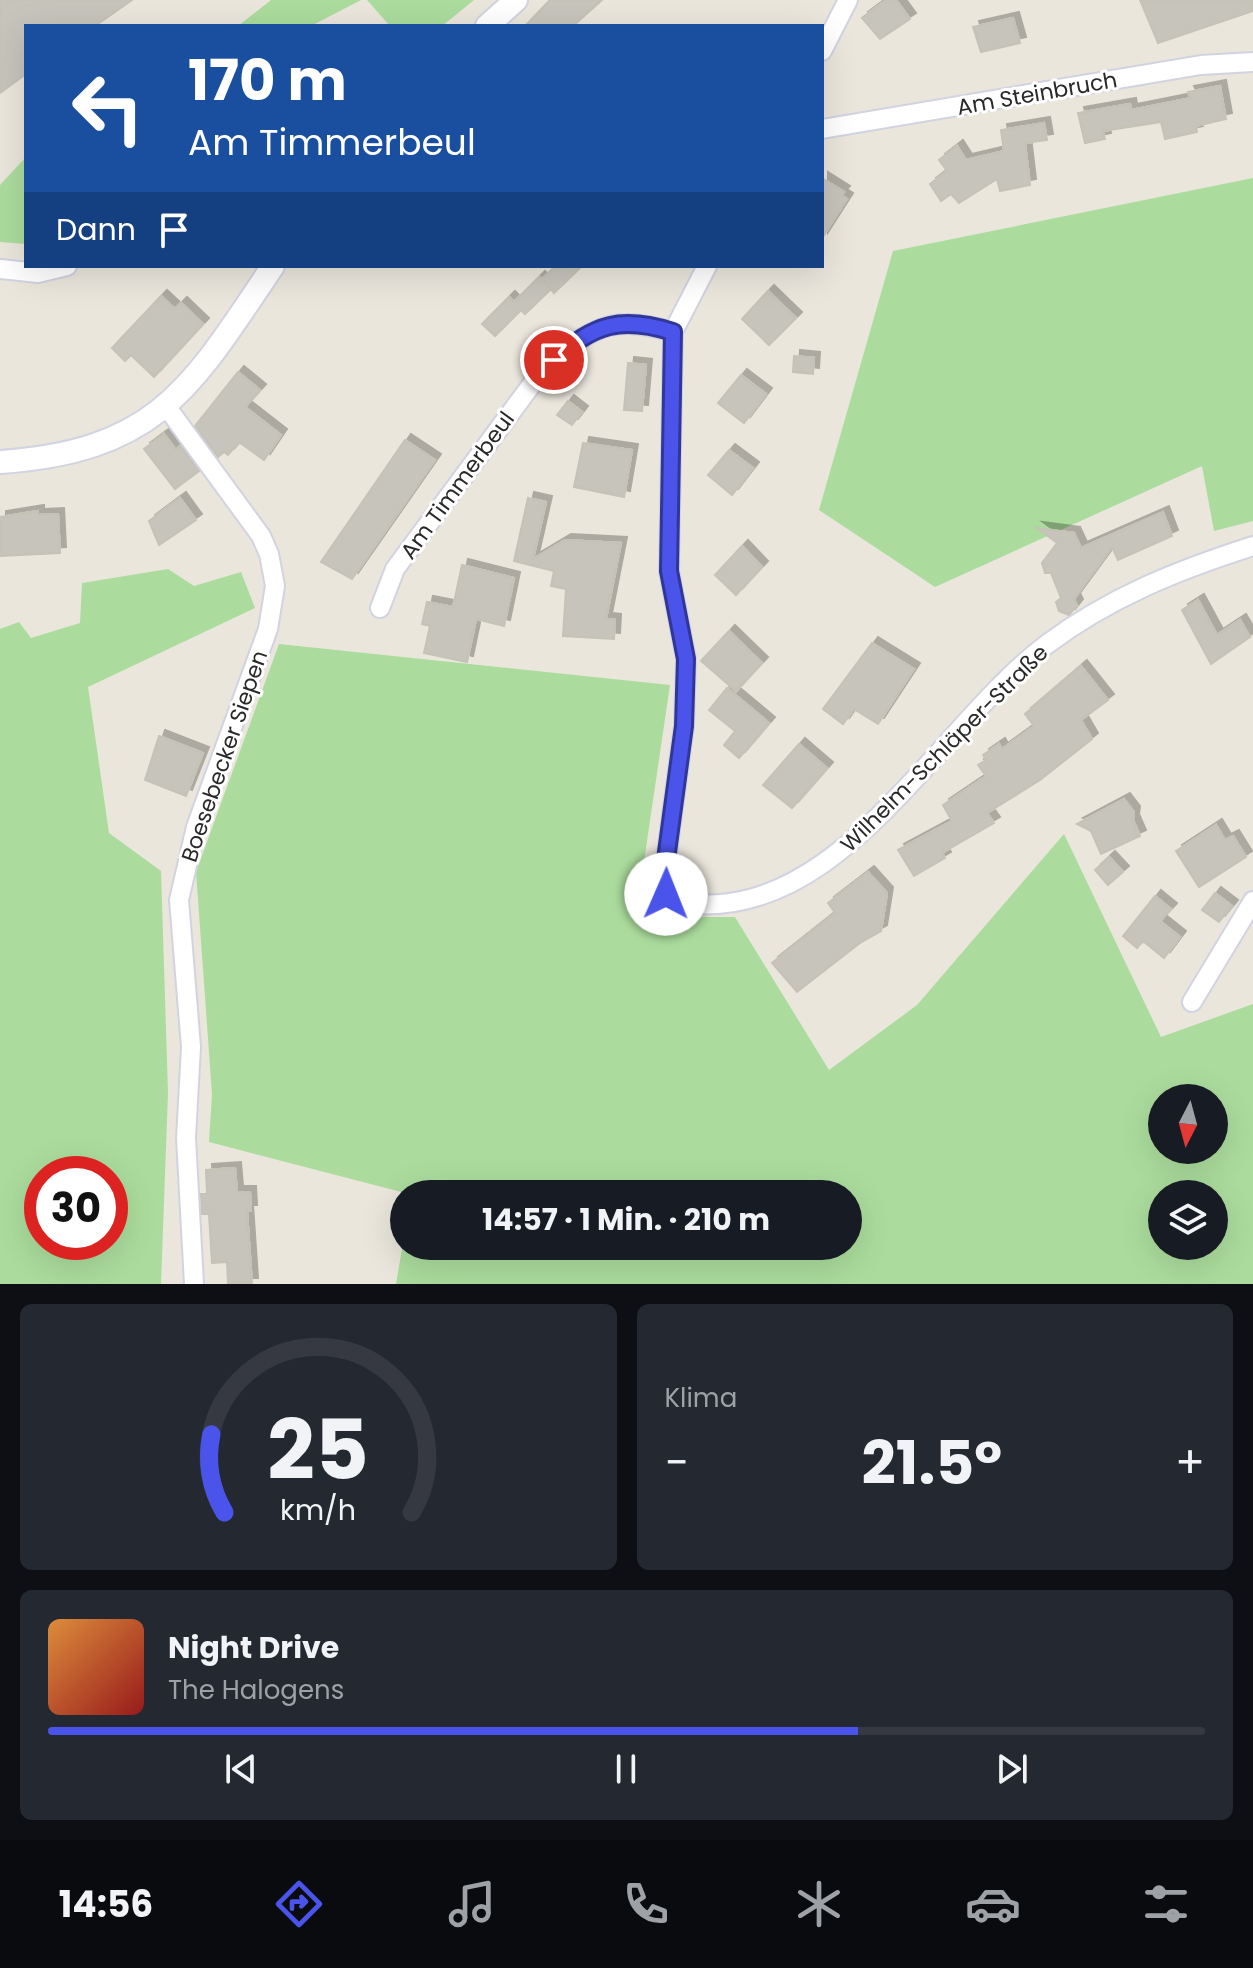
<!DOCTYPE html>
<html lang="de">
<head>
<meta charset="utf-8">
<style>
	:root { --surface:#171b24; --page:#242831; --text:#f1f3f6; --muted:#9ea1a6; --line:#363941; --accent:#4a54ea }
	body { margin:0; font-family:Poppins,sans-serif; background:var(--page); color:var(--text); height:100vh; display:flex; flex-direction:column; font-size:30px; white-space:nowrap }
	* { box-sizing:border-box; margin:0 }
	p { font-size:26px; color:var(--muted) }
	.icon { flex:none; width:44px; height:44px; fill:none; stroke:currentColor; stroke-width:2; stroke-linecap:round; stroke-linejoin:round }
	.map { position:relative; height:1284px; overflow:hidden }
	.side { display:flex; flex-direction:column; gap:20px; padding:20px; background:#0d0f14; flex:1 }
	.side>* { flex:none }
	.top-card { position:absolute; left:24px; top:24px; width:800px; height:244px; border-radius:0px; box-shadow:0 8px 32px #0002; background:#1a4fa0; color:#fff; overflow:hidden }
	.needle { width:52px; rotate:186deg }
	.controls { position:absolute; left:1148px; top:1084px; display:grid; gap:16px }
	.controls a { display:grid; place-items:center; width:80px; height:80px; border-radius:50%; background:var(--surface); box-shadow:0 8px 32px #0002; font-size:40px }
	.speed { position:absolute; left:24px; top:1156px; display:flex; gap:16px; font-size:40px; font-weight:700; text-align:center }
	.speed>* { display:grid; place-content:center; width:104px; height:104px; border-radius:50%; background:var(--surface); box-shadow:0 8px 32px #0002; line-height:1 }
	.speed .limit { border:12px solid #d22; background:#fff; color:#111 }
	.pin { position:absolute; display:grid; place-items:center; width:68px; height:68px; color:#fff; margin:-34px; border:4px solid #fff; border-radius:50%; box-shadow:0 2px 8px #0007 }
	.me { position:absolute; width:88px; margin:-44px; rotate:1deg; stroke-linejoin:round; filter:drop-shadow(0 0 6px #0008) }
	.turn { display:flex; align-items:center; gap:28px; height:168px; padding:0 32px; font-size:36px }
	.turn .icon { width:104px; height:104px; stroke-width:2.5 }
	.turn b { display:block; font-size:56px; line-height:68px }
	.then { display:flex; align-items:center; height:76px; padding:0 32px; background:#0003; gap:16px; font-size:30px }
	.big { font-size:60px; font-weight:700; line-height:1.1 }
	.side .card { flex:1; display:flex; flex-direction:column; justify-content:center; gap:12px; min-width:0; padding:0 28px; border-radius:12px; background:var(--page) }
	.side .dial { align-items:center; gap:0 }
	.dial svg { height:208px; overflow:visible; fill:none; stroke:var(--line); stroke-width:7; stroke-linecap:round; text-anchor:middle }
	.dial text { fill:var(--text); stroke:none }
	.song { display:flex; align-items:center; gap:24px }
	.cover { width:96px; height:96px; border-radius:12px; background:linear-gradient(135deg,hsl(30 70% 55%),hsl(0 70% 35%)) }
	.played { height:8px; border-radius:4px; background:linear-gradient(90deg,var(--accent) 70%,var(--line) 70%) }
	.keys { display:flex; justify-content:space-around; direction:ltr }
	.heat { display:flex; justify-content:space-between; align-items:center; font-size:44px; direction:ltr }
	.side .tiles { flex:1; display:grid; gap:20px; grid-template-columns:1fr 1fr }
	.card:last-child { grid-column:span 2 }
	.trip { position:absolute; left:390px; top:1180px; width:472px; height:80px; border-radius:40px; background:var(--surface); box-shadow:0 8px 32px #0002; font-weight:700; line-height:80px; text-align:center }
	.dock { display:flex; height:128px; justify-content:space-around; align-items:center; background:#090b0e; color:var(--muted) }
	.dock .icon { width:56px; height:56px }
	.dock .on { color:var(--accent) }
	.dock b { font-size:36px; color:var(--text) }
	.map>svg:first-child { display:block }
</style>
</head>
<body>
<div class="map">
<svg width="1253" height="1284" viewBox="0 0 1253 1284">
	<defs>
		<filter id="shadow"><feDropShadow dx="6" dy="-6" stdDeviation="0" flood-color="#0004"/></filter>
	</defs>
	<rect width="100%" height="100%" fill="#eae6dc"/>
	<g fill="#abdc9d" fill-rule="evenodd">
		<polygon points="271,0 361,0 311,26 238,26"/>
		<polygon points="367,0 474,0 442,26 390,26"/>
		<polygon points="26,157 26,244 0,242 0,185"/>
		<polygon points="1253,178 1253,521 1214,531 1202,466 935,587 819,510 893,251"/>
		<path d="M168,569L194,586L241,572L255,608L88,687L109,833L161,871L168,1093L161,1284H0V629L19,622L31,638L80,623L82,583ZM42,1174H110V1242H42Z"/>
		<path d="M279,644L670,685L637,909L677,917H735L829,1070L917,1005L1064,834L1161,1037L1253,1004V1284H396L404,1237V1246H848V1194H409L209,1142L212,1094L196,872ZM1214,1098V1150H1162V1098ZM1214,1194V1246H1162V1194Z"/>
	</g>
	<g fill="#c6c4bb" stroke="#c5c2b6" stroke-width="2" filter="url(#shadow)">
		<polygon points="0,0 132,0 95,26 26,26 26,74 0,93"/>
		<polygon points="550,0 602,0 573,26 525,26"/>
		<polygon points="886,0 896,0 910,19 880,39 862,18"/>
		<polygon points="1140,0 1253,0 1253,11 1158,43"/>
		<polygon points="1013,18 1020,43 981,52 973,27"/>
		<polygon points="1220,86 1226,119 1196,126 1197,132 1165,139 1161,122 1103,131 1105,139 1085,143 1078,113 1130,104 1131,110 1191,98 1188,92"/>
		<polygon points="1044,123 1047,140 1025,143 1030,185 1000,191 997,179 959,203 951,194 941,201 930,184 947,171 939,160 957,146 966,160 1004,151 1001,130"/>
		<polygon points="822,178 844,192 841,195 847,199 822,238"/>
		<polygon points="556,266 582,266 554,293 542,279"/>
		<polygon points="539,277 551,289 525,314 521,310 495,336 482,324 509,297 514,302"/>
		<polygon points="768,291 796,318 769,345 742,319"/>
		<polygon points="161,296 175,309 181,303 203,324 154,377 131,355 125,361 112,348"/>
		<polygon points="794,356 814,358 813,374 793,372"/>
		<polygon points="628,363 646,365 642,411 624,410"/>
		<polygon points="238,372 260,390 245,407 281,435 264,460 239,442 228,455 224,452 218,457 195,426"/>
		<polygon points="741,375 766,394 744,423 718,403"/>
		<polygon points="568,401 582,412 572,425 557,415"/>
		<polygon points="164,434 176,450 180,446 199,471 175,489 144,449"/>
		<polygon points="405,440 435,460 352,579 321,562"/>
		<polygon points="583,443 632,450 624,497 574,487"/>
		<polygon points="729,450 753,468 732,495 708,475"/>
		<polygon points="180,498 196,520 159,545 149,521"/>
		<polygon points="528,498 546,502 533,559 565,540 621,543 606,619 615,620 614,639 563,636 566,589 551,586 554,571 514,561"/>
		<polygon points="38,511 38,515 58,514 60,553 0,556 0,517"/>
		<polygon points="1163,512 1172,536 1118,560 1112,547 1074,599 1077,605 1069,615 1059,611 1056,602 1061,598 1051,573 1045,573 1042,563 1057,543 1037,528 1074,533 1081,548"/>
		<polygon points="742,546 762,567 736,595 715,575"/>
		<polygon points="462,565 514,578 504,626 476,619 467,662 424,653 430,626 422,624 427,602 453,607"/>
		<polygon points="1198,600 1217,635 1240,620 1250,637 1211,664 1182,610"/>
		<polygon points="729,631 762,663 736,691 701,661"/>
		<polygon points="872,643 914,669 878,724 854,709 843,724 823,709"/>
		<polygon points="1081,666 1108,700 1081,720 1092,739 1040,780 987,813 994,823 942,853 945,858 914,876 898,850 952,821 943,805 986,776 978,765 986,760 983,755 999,744 1002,749 1034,726 1025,714"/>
		<polygon points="727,688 769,723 739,758 724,745 735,731 709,710"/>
		<polygon points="159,736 203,753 186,796 145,780"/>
		<polygon points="799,744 827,768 792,808 763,785"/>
		<polygon points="1124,799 1134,812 1133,820 1140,836 1101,854 1091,831 1077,824"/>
		<polygon points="1216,825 1225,840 1233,836 1246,857 1199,887 1176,851"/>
		<polygon points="1109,857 1123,872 1108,885 1095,870"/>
		<polygon points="868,872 887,893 881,931 860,943 797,992 772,963 835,913 828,903"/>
		<polygon points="1215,893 1232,906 1219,922 1202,910"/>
		<polygon points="1155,896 1171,909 1160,921 1180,937 1164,958 1143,941 1137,948 1123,936"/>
		<polygon points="235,1168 237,1192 250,1192 251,1211 247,1211 252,1284 228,1284 227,1262 212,1263 209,1214 202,1214 201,1194 207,1194 206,1170"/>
	</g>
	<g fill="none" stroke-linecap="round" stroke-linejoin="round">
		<defs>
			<g id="minor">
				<polyline points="822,51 848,0"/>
				<polyline points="822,129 1201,65 1253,62"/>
				<path d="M707,266L673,332L669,571L686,659L684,726L663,882L672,901C834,934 936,728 1046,645C1110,597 1178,570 1253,546"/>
				<polyline points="0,269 38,273 67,266"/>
				<polyline points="166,406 261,536 269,554 275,586 268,629 196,827 179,900 191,1047 186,1138 194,1284"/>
				<path d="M380,608L395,569L541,372C588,329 609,313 673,332"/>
				<polyline points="1192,1002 1253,901"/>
			</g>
			<g id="tertiary">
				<polyline points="487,26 516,0"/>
				<path d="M0,462C158,451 191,388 273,266"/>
			</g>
		</defs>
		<use href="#minor" stroke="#d2d3e1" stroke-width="22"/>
		<use href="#tertiary" stroke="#d2d3e1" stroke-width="26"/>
		<use href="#minor" stroke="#fff" stroke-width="18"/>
		<use href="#tertiary" stroke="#fff" stroke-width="22"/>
	</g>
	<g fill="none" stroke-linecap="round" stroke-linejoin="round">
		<defs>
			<path id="route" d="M554,360C594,323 622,316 673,332L669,571L686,659L684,726L663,882L666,894"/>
		</defs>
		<use href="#route" stroke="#303798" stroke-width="20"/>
		<use href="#route" stroke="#4a54ea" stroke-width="14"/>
	</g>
	<g text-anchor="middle" stroke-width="6" stroke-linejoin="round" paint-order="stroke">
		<g font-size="22" fill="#292929" stroke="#fff">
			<text transform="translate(1037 93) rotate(-10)" y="8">Am Steinbruch</text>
			<text transform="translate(457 485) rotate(-54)" y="8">Am Timmerbeul</text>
			<text transform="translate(944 748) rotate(-45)" y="8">Wilhelm-Schläper-Straße</text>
			<text transform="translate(224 756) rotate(-71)" y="8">Boesebecker Siepen</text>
		</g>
	</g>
</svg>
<div class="controls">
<a><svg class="needle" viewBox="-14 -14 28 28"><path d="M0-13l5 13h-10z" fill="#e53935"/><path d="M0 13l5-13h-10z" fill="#9ea1a6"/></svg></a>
<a><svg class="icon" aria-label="layers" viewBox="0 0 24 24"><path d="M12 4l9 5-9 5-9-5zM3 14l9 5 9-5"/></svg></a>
</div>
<div class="speed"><div class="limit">30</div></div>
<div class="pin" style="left:554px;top:360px;background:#d93025"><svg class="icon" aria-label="arrive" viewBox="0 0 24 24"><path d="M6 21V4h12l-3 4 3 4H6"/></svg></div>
<svg class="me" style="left:666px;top:894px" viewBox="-20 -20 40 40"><circle r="19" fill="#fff"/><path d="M0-13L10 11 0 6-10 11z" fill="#4a54ea"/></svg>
<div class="trip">14:57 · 1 Min. · 210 m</div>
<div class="top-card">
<div class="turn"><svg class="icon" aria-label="left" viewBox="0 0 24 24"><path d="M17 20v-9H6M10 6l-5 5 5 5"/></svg><div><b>170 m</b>Am Timmerbeul</div></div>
<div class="then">Dann<svg class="icon" aria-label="arrive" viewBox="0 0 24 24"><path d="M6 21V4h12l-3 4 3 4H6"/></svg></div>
</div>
</div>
<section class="side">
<div class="tiles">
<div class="card dial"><svg viewBox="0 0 100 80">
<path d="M14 69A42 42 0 1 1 86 69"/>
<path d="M14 69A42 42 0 0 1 9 39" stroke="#4a54ea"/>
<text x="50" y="56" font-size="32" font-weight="700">25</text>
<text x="50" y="72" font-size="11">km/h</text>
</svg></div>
<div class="card"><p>Klima</p>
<div class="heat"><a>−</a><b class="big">21.5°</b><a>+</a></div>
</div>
<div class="card">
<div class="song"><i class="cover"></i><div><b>Night Drive</b><p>The Halogens</p></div></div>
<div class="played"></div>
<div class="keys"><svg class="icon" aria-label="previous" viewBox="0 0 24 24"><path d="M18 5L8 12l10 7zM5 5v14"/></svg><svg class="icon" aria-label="pause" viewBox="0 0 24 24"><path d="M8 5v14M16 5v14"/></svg><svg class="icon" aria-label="next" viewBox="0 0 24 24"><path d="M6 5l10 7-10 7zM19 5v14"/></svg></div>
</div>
</div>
</section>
<nav class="dock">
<b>14:56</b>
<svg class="icon on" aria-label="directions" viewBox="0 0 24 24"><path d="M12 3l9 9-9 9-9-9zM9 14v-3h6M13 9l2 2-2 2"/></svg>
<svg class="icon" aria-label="music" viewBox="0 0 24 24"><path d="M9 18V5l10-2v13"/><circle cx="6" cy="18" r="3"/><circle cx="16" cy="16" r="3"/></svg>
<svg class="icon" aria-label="phone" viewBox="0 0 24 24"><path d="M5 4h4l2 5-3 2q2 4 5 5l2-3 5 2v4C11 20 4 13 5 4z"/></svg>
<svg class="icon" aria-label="climate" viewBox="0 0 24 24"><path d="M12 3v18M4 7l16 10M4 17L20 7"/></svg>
<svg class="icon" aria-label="car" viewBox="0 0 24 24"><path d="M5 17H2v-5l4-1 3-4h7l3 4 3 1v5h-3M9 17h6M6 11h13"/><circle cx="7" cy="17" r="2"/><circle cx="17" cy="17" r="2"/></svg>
<svg class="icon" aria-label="filters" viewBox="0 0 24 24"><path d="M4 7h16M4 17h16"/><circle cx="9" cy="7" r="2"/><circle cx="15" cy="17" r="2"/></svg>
</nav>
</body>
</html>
